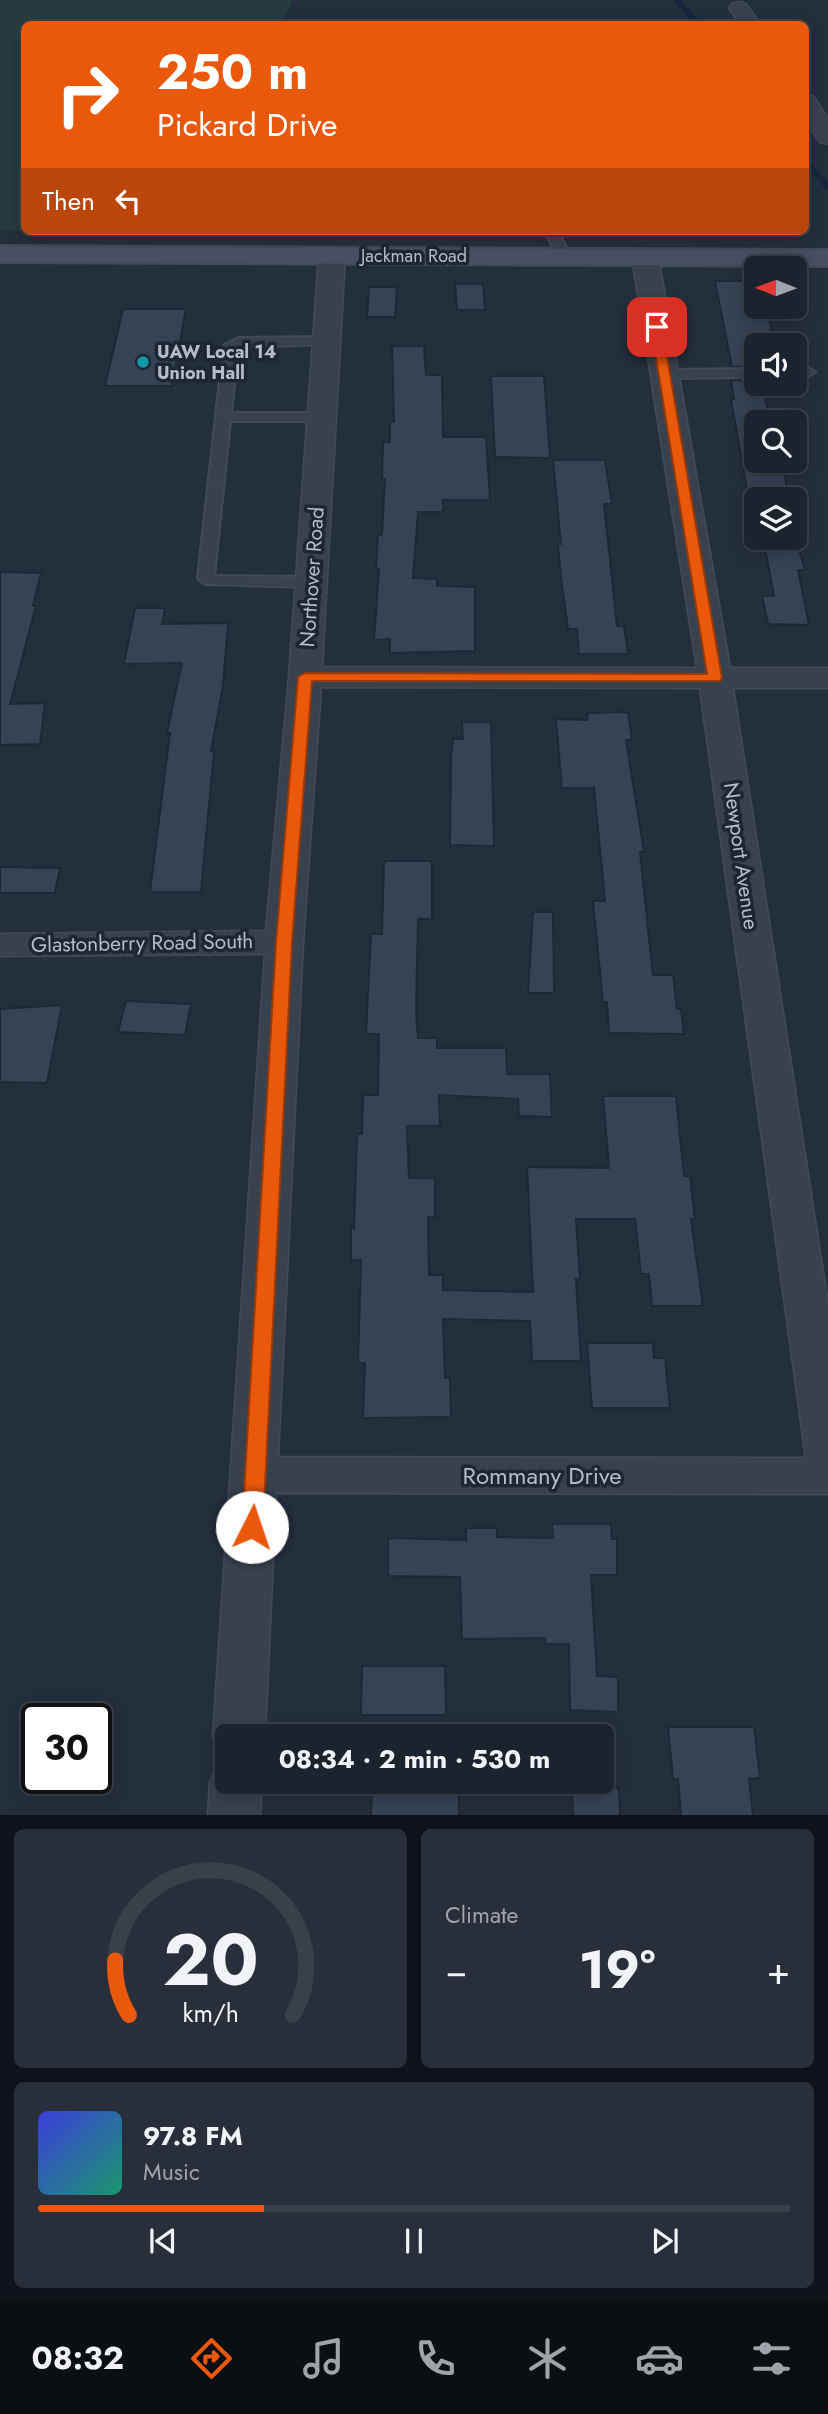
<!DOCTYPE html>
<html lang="en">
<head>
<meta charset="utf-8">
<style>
	:root { --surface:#1b232e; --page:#282f3a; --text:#f1f3f6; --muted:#a0a4aa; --line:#39404a; --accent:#ea580c }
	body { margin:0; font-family:Jost,sans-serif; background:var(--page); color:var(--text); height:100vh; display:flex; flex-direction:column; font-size:26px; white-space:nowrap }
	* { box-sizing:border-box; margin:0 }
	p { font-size:23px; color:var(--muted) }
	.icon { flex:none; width:38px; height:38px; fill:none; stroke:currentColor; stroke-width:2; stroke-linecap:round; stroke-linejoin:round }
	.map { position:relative; height:1815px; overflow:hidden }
	.drawer { display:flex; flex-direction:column; gap:14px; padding:14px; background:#0f1319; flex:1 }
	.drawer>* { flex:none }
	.guide { position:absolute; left:21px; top:21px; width:788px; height:214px; border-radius:10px; box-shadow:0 4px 18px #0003,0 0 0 2px var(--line); background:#ea580c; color:#fff; overflow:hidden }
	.needle { width:46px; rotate:271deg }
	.buttons { position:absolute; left:744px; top:256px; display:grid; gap:14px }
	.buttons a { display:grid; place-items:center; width:63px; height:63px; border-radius:10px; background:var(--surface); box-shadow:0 4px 18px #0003,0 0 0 2px var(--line); font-size:35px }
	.speed { position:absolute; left:21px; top:1703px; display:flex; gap:14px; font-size:35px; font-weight:700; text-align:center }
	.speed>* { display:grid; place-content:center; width:91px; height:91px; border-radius:50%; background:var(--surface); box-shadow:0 4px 18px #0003,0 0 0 2px var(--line); line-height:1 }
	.speed .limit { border:4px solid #111; border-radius:10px; background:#fff; color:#111 }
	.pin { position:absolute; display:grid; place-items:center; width:60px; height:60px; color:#fff; margin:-30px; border-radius:14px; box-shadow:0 4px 10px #0006 }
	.me { position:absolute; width:77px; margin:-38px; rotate:4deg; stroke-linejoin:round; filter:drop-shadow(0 0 5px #0008) }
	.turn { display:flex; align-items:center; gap:24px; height:147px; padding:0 21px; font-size:32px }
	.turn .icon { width:91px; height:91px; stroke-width:2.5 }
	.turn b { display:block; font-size:49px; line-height:60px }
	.then { display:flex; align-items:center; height:66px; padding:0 21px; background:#0003; gap:14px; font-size:26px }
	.big { font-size:52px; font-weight:700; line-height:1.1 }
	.drawer .widget { flex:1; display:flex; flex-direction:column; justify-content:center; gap:10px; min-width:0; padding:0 24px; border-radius:10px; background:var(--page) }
	.drawer .dial { align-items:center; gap:0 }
	.dial svg { height:182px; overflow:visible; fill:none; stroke:var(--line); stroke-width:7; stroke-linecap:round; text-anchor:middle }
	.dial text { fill:var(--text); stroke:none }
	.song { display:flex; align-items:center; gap:21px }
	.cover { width:84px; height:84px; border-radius:10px; background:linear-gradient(135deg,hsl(240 70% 55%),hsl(160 70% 35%)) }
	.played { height:7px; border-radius:4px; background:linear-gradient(90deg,var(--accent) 30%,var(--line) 30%) }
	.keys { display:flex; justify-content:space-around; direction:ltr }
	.heat { display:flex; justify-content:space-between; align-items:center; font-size:38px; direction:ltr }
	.drawer .tiles { flex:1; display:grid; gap:14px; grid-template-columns:1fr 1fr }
	.widget:last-child { grid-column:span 2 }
	.trip { position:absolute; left:215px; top:1724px; width:399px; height:70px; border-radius:10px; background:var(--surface); box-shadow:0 4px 18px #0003,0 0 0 2px var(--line); font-weight:700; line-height:70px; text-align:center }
	.tabs { display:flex; height:112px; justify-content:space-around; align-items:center; background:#0b0e12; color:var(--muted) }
	.tabs .icon { width:49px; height:49px }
	.tabs .current { color:var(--accent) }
	.tabs b { font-size:32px; color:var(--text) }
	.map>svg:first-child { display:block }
</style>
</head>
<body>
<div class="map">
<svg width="828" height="1816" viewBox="0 0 828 1816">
	<rect width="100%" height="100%" fill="#242f3e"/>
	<polygon fill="#263c3f" points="0,0 293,0 281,24 24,24 24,231 0,230"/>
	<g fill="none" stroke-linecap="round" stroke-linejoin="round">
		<g stroke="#17263c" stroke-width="6">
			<polyline points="677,0 698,24"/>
			<polyline points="805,162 828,187"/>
		</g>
	</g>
	<g fill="#364354" stroke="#1f2835" stroke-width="2">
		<polygon points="715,281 756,281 756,306 766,306 775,345 756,345 756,366 732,367"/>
		<polygon points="455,284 483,284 485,310 457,310"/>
		<polygon points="369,287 397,287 395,317 367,317"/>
		<polygon points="123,309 186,309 172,386 105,386"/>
		<polygon points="392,346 424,346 426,375 442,375 443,437 486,437 490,500 443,500 443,512 418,512 413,578 437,579 437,586 475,587 475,651 390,653 390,639 374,640 379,569 376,569 378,535 382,535 385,479 382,479 383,442 390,442 390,422 394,422"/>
		<polygon points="491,376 544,376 550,458 495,457"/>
		<polygon points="731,380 784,383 786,390 763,390 771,422 756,422 756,460 783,460 788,499 756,499 756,502 755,496 748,496 731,399 734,399"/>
		<polygon points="553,460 605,460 612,504 604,504 617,626 624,626 628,654 579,654 577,629 568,629 561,578 558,544 561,544"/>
		<polygon points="794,532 805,570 798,570 809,625 768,624 762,596 774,596 763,537 794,537"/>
		<polygon points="0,572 41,573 33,606 36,606 10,704 45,703 40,744 0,745"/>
		<polygon points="135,608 165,608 162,624 228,623 223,686 211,751 214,751 201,892 150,892 170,733 167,733 182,663 124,664"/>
		<polygon points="628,712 632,740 626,740 644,852 640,852 653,975 673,975 677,1009 681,1009 684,1034 609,1033 607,1002 603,1002 593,901 605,901 594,788 562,788 556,719 588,720 587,713"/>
		<polygon points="462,722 491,722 494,846 450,845 451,757 453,739 463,739"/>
		<polygon points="384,861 432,861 432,919 418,919 416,1010 418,1038 437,1038 437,1048 506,1048 507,1074 550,1074 552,1117 519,1116 518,1099 439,1095 440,1126 407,1126 409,1178 435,1178 435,1217 428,1217 429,1275 443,1275 443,1290 533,1292 527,1167 609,1168 603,1096 676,1096 684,1176 690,1176 695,1219 691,1219 703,1306 652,1306 649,1274 641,1274 635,1219 576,1219 580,1279 576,1279 581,1361 532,1361 530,1321 443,1319 445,1378 450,1378 451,1417 363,1418 365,1363 358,1363 361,1260 351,1260 351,1228 354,1228 357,1134 362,1134 363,1095 378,1095 379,1034 366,1034 371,934 382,934"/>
		<polygon points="0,867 60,868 55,893 0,893"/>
		<polygon points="533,912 553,912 554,993 528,993"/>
		<polygon points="126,1001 191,1004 185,1035 118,1032"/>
		<polygon points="62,1005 47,1083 0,1082 0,1009"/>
		<polygon points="587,1343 653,1343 654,1358 665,1358 670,1408 592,1408"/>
		<polygon points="552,1524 611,1524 612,1539 617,1539 617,1575 591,1575 597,1676 618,1677 618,1712 570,1710 569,1644 545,1644 545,1638 462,1639 460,1577 388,1576 388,1538 466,1540 466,1528 497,1528 497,1537 553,1538"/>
		<polygon points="362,1666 445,1666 446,1715 361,1715"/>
		<polygon points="668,1727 754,1727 760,1778 749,1779 753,1816 681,1816 678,1779 673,1779"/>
		<polygon points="459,1787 459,1816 371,1816 372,1788"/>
		<polygon points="572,1788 619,1788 620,1816 573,1816"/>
	</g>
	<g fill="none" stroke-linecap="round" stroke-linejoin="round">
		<defs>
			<g id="lane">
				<polygon points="508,231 558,231 571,257 569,260 559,260 547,235 514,235"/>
				<polygon points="326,337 333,341 331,344 238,347 231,413 322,413 329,417 322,421 230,421 214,576 311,577 319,582 311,587 205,584 198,578 224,345 239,338"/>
				<polygon points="794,368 808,368 815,372 808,376 794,376"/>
				<polygon points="756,369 756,377 664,378 657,374 664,370"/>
			</g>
			<g id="street">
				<polygon points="739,2 746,4 760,24 740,24 729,8 732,4"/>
				<polygon points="805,94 813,96 828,119 828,144 820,142 805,119"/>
				<path d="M332,248L341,251L345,256L322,667L697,668L632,257L636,252L645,249L654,252L658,257L730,668H828V688H733L828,1305V1494L276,1493L265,1736H228V1754L221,1751L213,1736L265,954L0,956V934L266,931L289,677L319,256L323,251ZM321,687L700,688L806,1458L278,1457L303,942Z"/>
				<polygon points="228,1763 228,1782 262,1782 260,1816 208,1816 210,1782 218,1766"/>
			</g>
			<polygon id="secondary" points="0,246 828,250 828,266 0,262"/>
		</defs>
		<use href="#lane" stroke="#414a57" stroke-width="4"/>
		<use href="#street" stroke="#414a57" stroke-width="3"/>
		<use href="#secondary" stroke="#414a57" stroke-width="4"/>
		<use href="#lane" fill="#38414e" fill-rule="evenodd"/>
		<use href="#street" fill="#38414e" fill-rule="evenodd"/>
		<use href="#secondary" fill="#465061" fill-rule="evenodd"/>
	</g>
	<polygon fill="#ea580c" stroke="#983908" stroke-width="2" points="657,324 662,327 722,678 720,681 312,681 292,942 263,1527 260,1533 252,1535 245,1533 242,1527 276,942 298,677 305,673 707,674 651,327"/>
	<circle fill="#0f9aa8" stroke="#1d2633" stroke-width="2.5" cx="143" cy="362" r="7"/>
	<g text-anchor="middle" stroke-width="7" stroke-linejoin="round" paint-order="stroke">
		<g font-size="18" fill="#b4bcc9" stroke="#1d2633">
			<text x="414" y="262">Jackman Road</text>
		</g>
		<g font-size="18" font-weight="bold" fill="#b4bcc9" stroke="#1d2633" text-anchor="start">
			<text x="157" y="358">UAW Local 14<tspan x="157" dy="21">Union Hall</tspan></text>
		</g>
		<g font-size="21" fill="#b4bcc9" stroke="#1d2633">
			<text transform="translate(312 577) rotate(-86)" y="7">Northover Road</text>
			<text transform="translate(741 856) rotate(82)" y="7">Newport Avenue</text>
			<text transform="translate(142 943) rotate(-1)" y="7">Glastonberry Road South</text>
		</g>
		<g font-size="24" fill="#b4bcc9" stroke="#1d2633">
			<text x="542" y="1484">Rommany Drive</text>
		</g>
	</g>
</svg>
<div class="buttons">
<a><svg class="needle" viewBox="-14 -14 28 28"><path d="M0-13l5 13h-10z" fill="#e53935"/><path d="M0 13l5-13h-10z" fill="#a0a4aa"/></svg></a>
<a><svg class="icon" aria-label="sound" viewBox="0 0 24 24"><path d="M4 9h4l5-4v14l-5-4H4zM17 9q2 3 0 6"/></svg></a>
<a><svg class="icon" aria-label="search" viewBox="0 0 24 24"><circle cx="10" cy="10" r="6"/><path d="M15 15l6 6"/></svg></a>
<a><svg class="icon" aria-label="layers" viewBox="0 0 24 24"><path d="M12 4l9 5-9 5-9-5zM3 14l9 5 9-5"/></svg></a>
</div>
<div class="speed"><div class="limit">30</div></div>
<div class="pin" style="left:657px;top:327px;background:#d93025"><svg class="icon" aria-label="arrive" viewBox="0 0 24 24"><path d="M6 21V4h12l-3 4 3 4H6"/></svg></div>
<svg class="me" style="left:252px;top:1527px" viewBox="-20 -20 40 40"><circle r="19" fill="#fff"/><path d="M0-13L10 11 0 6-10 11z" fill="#ea580c"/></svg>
<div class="trip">08:34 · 2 min · 530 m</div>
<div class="guide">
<div class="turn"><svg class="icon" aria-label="right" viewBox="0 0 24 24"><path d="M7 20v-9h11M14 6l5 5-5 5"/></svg><div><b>250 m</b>Pickard Drive</div></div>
<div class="then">Then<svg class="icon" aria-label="left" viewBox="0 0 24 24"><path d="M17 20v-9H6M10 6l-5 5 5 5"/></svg></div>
</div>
</div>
<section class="drawer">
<div class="tiles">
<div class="widget dial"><svg viewBox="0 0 100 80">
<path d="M14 69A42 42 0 1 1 86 69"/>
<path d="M14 69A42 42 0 0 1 8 45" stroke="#ea580c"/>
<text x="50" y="56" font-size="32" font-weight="700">20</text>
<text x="50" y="72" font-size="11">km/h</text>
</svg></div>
<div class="widget"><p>Climate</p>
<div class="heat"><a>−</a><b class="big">19°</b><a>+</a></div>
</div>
<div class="widget">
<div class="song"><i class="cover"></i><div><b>97.8 FM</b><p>Music</p></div></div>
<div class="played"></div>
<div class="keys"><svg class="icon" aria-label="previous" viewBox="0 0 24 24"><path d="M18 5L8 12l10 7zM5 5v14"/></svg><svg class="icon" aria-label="pause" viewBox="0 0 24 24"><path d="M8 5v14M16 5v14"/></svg><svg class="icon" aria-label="next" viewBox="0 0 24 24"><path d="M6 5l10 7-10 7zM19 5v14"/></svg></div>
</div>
</div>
</section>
<nav class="tabs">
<b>08:32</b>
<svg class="icon current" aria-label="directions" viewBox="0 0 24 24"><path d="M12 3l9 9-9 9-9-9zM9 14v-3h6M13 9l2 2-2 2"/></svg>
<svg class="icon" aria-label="music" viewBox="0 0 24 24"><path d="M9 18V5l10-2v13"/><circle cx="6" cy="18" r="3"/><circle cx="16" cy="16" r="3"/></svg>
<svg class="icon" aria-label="phone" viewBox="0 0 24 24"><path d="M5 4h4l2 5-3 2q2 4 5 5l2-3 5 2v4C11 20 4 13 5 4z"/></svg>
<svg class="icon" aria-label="climate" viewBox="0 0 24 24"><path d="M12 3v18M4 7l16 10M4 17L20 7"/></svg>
<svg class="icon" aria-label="car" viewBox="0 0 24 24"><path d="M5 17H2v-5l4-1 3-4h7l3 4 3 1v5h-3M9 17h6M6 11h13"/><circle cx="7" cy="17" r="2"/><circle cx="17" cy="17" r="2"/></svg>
<svg class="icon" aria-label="filters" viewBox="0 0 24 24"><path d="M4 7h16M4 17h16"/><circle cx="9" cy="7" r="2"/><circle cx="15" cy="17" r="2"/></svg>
</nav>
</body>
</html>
